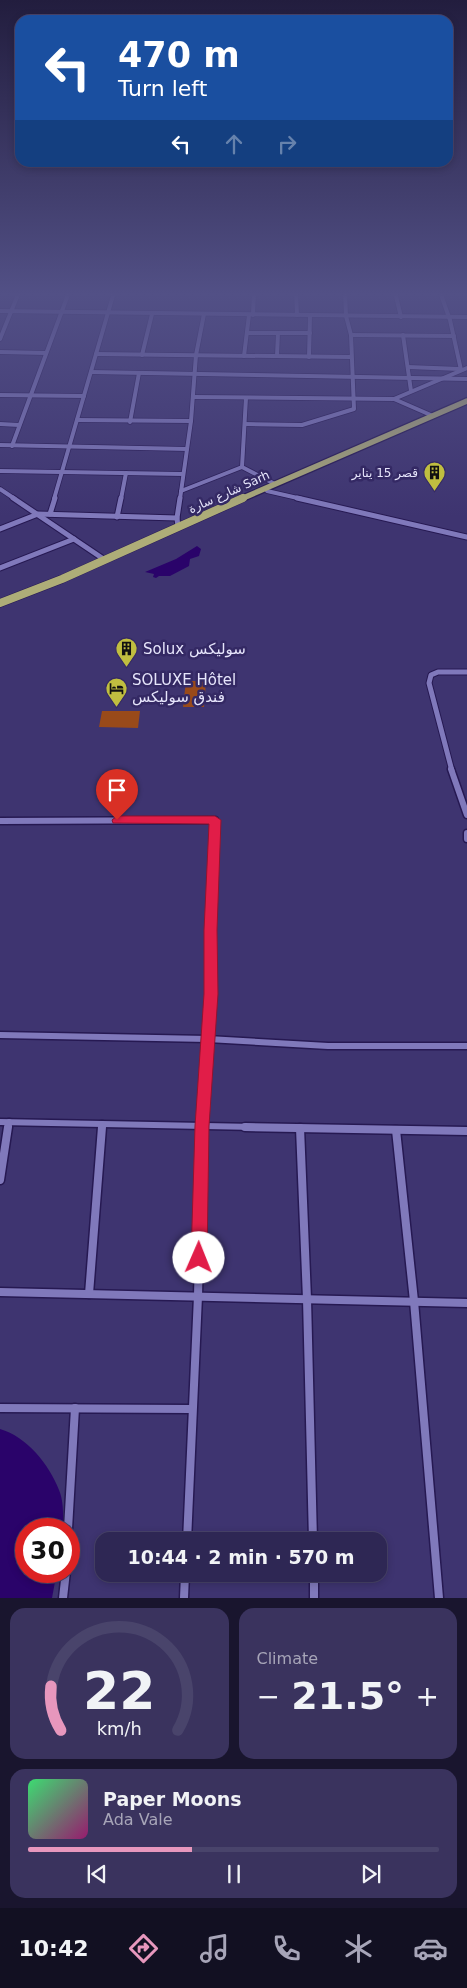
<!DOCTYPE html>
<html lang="en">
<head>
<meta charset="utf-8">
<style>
	:root { --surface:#2e2754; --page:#3a335e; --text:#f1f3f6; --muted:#a7a5b8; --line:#49446b; --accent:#e797bd }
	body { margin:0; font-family:"DejaVu Sans","Noto Sans Arabic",sans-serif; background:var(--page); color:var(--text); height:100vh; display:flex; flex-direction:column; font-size:19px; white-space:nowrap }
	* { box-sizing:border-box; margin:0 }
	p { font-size:16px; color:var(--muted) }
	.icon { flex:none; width:28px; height:28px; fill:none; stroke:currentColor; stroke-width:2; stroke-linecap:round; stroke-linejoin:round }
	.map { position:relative; height:1598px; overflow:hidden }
	.sheet { display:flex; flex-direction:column; gap:10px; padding:10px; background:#19152e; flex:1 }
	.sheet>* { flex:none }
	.top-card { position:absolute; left:15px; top:15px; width:438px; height:152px; border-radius:15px; box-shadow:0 2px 8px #0003,0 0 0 1px var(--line); background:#1a4fa0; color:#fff; overflow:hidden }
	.speed { position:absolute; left:15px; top:1518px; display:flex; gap:10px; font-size:25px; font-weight:700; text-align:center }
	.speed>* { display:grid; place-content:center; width:65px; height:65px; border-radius:50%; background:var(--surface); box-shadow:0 2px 8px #0003,0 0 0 1px var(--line); line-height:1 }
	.speed .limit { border:8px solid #d22; background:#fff; color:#111 }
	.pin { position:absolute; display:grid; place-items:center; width:42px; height:42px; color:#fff; margin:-51px -21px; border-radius:50% 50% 50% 0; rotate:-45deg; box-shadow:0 0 5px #0007 }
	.pin .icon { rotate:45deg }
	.me { position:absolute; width:55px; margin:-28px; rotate:1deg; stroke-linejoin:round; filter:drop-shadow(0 0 4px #0008) }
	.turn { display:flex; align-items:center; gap:18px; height:105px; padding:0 20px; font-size:22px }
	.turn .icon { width:65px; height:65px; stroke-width:2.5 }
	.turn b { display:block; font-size:35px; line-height:42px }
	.lanes { display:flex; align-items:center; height:48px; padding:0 20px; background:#0003; justify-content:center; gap:25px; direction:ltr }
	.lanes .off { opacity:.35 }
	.big { font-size:38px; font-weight:800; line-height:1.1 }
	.sheet .card { flex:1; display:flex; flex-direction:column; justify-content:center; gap:8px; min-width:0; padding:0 18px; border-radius:15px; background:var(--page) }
	.sheet .dial { align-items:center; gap:0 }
	.dial svg { height:130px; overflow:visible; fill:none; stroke:var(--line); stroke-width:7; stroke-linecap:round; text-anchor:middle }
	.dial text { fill:var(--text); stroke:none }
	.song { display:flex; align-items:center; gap:15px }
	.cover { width:60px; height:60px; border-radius:8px; background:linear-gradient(135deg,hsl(140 70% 55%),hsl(320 70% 35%)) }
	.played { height:5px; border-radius:2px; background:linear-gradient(90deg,var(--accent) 40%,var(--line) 40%) }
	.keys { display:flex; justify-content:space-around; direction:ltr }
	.heat { display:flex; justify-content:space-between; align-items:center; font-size:28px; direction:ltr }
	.sheet .tiles { flex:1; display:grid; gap:10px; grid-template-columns:1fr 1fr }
	.card:last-child { grid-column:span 2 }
	.trip { position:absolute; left:95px; top:1532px; width:292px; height:50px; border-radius:15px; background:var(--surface); box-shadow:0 2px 8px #0003,0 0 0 1px var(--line); font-weight:800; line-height:50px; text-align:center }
	.dock { display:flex; height:80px; justify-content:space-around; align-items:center; background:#121022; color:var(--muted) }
	.dock .icon { width:35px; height:35px }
	.dock .selected { color:var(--accent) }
	.dock b { font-size:22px; color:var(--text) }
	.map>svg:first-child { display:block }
</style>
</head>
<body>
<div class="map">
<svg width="467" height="1598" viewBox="0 0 467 1598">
	<rect width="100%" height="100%" fill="#3e3470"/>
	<g fill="#994a1a">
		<polygon points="186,681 206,681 204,707 183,707"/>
		<polygon points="102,711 140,711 138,728 99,727"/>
	</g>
	<g fill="#2a036a">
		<polygon points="197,546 201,549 199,556 190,559 189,566 170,576 159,576 156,578 153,577 154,574 145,572 176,559"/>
		<path d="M0,1429C27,1437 49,1464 59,1490C64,1502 63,1516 63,1529H26V1571H57L52,1598H0Z"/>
	</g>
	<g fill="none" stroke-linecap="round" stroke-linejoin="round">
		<defs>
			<g id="minor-far3">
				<polyline points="296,292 297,315"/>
				<polyline points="395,292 401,317"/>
				<polyline points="440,292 450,320 461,370"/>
				<polyline points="0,311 467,317"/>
				<polyline points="253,315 254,292"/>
				<polyline points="247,333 310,333"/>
				<polyline points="351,335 454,336"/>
				<polyline points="403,335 411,391"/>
				<polyline points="0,339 19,292"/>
				<polyline points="0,352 46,353"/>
				<polyline points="96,354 351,357"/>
				<polyline points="142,355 152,314"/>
				<polyline points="244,356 249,315"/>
				<polyline points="277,356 278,333"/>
				<polyline points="309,357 310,316"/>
				<polyline points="408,367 460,369"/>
				<polyline points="91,372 467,379"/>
				<polyline points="0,395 84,396"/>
				<polyline points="194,397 394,399 433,416"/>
				<polyline points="246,398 242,467 275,484"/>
				<polyline points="394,399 467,368"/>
				<polyline points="77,420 191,421"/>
				<polyline points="130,422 139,373"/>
				<polyline points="0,424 19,425"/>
				<polyline points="245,424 302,425 354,409 351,335 346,316 345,292"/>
				<polyline points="0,445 187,449"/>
				<polyline points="12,446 69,292"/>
				<polyline points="0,471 183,474"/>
				<polyline points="0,489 15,499"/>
				<polyline points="181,491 242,467"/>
				<polyline points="267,491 302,499"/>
				<polyline points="54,499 114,292"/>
				<polyline points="121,499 126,473"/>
				<polyline points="180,499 191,421 196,355 204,314"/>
			</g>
			<g id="minor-far2">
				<polyline points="13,498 105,560"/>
				<polyline points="297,498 467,537"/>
				<polyline points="50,514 55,498"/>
				<polyline points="117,517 121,498"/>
				<polyline points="178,527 177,518 180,498"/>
				<polyline points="0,529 38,514 177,518"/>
				<polyline points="0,568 74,539"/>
				<polyline points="452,771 429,683 431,675 438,672 467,672"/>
			</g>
			<g id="minor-far1">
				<polyline points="451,769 467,815"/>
				<polyline points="0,821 215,820 210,930 211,994 202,1128"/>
				<polyline points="467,833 467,839"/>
				<polyline points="0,1035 208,1039 328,1046 467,1046"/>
				<polyline points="0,1122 309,1128"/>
				<polyline points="8,1128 9,1122"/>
				<polyline points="102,1128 102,1124"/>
			</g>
			<g id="minor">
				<polyline points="245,1127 467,1131"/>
				<polyline points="300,1128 307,1299 313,1541"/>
				<polyline points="396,1130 414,1301 439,1598"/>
				<polyline points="0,1180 8,1127"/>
				<polyline points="0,1292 467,1303"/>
				<polyline points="89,1294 102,1127"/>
				<polyline points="0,1408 191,1409"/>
				<polyline points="68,1529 75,1408"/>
				<polyline points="187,1541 198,1296 202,1127"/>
				<polyline points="314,1574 314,1598"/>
				<polyline points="63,1598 66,1571"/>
				<polyline points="184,1598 185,1574"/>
			</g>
			<polyline id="trunk-far1" points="241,499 467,401"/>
			<polyline id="trunk" points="0,603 62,579 243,498"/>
		</defs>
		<use href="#minor-far3" stroke="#261952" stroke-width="5.5"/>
		<use href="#minor-far2" stroke="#261952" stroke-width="7"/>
		<use href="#minor-far1" stroke="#261952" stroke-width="9"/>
		<use href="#minor" stroke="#261952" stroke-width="11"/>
		<use href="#trunk-far1" stroke="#261952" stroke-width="8"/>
		<use href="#trunk" stroke="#261952" stroke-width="9"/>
		<use href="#minor-far3" stroke="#8079bb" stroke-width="4"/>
		<use href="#minor-far2" stroke="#8079bb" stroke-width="5"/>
		<use href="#minor-far1" stroke="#8079bb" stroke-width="6"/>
		<use href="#minor" stroke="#8079bb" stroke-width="8"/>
		<use href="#trunk-far1" stroke="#aead78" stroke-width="5.5"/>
		<use href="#trunk" stroke="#aead78" stroke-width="8"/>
	</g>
	<linearGradient id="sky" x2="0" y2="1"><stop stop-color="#221d3e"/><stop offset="0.57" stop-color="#525086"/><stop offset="1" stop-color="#525086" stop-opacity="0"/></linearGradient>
	<rect width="467" height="516" fill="url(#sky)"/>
	<polygon fill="#e11d48" stroke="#92132f" points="117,816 215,816 221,820 217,930 218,994 209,1126 207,1258 204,1263 199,1266 193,1263 191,1258 195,1126 204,994 204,930 209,824 113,823 112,820"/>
	<defs>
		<symbol id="building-pin" viewBox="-11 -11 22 30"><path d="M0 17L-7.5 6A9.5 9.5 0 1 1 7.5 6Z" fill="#c0be40" stroke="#342964"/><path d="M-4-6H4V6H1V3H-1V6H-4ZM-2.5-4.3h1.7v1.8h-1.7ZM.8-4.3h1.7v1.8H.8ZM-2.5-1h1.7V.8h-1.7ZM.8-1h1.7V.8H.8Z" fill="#111"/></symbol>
		<symbol id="hotel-pin" viewBox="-11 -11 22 30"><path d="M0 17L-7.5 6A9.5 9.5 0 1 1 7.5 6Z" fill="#c0be40" stroke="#342964"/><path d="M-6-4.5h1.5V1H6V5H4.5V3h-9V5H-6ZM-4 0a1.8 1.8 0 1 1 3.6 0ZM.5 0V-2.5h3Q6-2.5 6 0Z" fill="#111"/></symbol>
	</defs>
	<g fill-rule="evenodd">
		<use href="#building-pin" x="422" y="460" width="25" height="34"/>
		<use href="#building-pin" x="114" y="636" width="25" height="34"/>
		<use href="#hotel-pin" x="104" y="676" width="25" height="34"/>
	</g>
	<g text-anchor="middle" stroke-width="5" stroke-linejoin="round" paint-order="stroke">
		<g font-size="12" fill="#e6e5fb" stroke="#342964" text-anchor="end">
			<text x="418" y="477">قصر 15 يناير</text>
		</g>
		<g font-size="12" fill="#e6e5fb" stroke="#342964">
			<text transform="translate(229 492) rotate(-24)" y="4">شارع سارة Sarh</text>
		</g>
		<g font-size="15" fill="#e6e5fb" stroke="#342964" text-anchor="start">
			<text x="143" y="654">Solux سوليكس</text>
			<text x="132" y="685">SOLUXE Hôtel<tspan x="132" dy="17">فندق سوليكس</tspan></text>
		</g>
	</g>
</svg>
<div class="speed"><div class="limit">30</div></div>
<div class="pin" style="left:117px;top:820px;background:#d93025"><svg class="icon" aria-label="arrive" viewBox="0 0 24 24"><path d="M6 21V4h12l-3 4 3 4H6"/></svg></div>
<svg class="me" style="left:199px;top:1258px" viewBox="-20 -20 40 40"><circle r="19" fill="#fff"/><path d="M0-13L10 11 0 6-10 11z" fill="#e11d48"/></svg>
<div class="trip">10:44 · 2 min · 570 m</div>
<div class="top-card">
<div class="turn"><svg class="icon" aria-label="left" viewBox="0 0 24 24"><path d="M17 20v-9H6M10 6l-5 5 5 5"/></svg><div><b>470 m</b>Turn left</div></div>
<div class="lanes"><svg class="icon" aria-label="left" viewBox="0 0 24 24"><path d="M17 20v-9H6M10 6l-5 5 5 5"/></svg><svg class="icon off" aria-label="ahead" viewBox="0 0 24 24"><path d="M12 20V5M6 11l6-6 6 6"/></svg><svg class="icon off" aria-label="right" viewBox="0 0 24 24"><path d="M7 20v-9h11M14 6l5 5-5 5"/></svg></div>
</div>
</div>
<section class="sheet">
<div class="tiles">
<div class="card dial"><svg viewBox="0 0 100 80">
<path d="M14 69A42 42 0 1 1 86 69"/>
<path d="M14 69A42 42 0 0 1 8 42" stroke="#e797bd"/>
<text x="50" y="56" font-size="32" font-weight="700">22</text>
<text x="50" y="72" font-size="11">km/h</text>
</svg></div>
<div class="card"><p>Climate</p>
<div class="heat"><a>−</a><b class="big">21.5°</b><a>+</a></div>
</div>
<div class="card">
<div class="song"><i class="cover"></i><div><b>Paper Moons</b><p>Ada Vale</p></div></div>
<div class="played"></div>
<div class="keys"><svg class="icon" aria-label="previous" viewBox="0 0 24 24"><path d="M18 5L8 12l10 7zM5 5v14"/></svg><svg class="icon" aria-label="pause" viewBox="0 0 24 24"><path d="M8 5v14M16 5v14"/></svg><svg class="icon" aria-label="next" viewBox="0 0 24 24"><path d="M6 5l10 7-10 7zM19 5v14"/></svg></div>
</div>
</div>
</section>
<nav class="dock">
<b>10:42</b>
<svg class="icon selected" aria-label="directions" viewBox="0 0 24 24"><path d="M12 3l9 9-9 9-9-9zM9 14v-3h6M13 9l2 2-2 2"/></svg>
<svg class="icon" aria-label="music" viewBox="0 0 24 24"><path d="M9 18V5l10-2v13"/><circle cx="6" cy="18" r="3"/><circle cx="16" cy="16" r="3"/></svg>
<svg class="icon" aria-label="phone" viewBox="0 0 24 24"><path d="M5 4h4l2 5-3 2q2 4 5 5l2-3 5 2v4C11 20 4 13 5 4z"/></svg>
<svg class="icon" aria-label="climate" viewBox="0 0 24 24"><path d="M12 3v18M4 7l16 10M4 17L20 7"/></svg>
<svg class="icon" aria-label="car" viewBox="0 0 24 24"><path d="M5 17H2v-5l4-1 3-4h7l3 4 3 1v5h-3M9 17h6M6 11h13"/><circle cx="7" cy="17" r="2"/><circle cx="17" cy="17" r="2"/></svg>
</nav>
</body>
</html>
